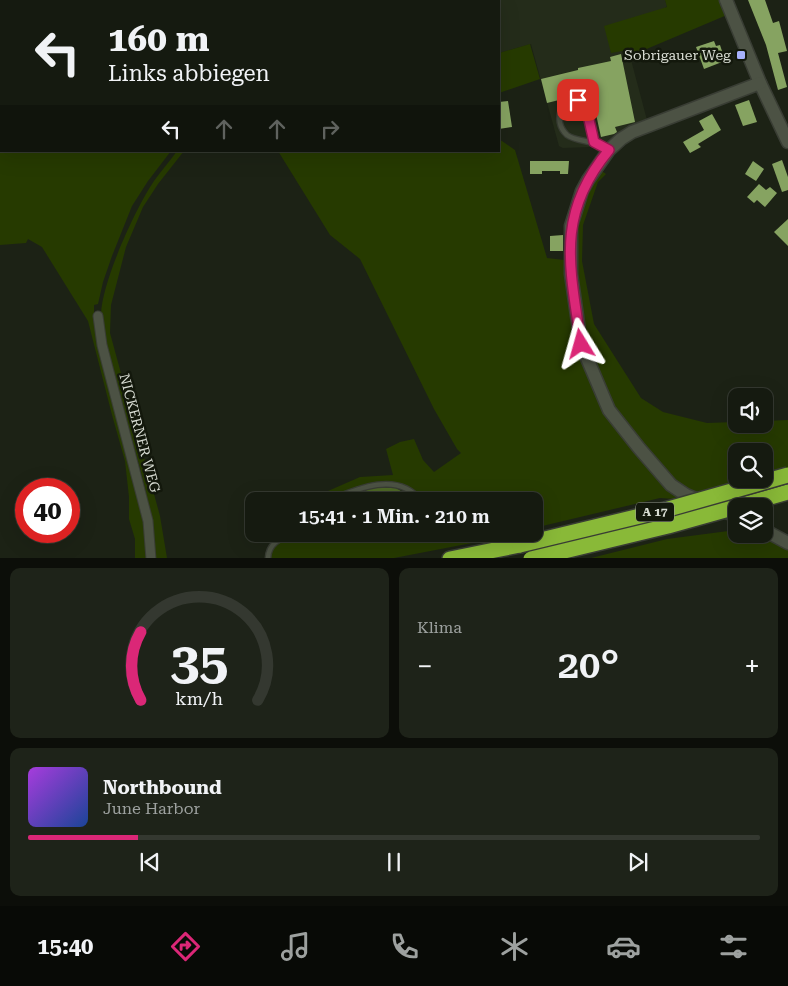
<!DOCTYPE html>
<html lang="de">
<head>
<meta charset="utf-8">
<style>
	:root { --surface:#151a10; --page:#1e2319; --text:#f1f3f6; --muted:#9da19f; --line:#343830; --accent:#db2777 }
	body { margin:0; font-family:"Roboto Serif",serif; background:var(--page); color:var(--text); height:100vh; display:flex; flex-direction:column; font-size:19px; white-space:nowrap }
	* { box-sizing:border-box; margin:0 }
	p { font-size:16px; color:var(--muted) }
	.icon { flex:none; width:28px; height:28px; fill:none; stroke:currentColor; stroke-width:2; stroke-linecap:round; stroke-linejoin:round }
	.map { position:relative; height:558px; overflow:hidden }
	.drawer { display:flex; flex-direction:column; gap:10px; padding:10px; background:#0c0e09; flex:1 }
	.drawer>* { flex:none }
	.hud { position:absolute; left:0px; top:0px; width:500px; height:152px; box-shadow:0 5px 20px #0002,0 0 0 1px var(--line); background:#151a10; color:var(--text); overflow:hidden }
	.buttons { position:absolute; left:728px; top:388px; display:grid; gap:10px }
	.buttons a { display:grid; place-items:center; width:45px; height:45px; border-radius:10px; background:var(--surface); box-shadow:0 5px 20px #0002,0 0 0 1px var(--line); font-size:25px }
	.speed { position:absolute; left:15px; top:478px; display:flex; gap:10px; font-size:25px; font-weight:700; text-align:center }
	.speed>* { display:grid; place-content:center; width:65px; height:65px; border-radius:50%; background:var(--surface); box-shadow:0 5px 20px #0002,0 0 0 1px var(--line); line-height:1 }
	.speed .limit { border:8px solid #d22; background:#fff; color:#111 }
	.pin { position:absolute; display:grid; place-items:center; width:42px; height:42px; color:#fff; margin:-21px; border-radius:10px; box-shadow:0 2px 8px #0006 }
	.me { position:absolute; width:55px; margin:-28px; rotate:352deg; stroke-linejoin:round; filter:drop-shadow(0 0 4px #0008) }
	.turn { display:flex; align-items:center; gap:18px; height:105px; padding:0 25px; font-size:22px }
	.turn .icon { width:65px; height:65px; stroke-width:2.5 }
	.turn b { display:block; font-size:35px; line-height:42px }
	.lanes { display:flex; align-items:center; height:48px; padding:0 25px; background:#0003; justify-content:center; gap:25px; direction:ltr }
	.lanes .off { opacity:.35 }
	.big { font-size:38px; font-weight:600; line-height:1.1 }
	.drawer .tile { flex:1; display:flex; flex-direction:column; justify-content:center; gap:8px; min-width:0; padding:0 18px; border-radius:10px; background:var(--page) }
	.drawer .dial { align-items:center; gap:0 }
	.dial svg { height:130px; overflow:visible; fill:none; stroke:var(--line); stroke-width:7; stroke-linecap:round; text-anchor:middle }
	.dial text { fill:var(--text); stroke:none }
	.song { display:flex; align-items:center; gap:15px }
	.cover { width:60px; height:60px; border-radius:8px; background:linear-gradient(135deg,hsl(280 70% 55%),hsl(220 70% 35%)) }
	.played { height:5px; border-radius:2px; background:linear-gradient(90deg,var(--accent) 15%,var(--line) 15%) }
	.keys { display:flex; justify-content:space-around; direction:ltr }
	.heat { display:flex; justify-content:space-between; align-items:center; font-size:28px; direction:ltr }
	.drawer .tiles { flex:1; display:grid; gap:10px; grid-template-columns:1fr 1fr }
	.tile:last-child { grid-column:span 2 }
	.trip { position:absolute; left:245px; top:492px; width:298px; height:50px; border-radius:10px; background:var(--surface); box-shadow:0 5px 20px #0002,0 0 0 1px var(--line); font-weight:600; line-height:50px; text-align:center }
	.tab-bar { display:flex; height:80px; justify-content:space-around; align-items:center; background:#080a06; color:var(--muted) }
	.tab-bar .icon { width:35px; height:35px }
	.tab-bar .current { color:var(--accent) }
	.tab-bar b { font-size:22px; color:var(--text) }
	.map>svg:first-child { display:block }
</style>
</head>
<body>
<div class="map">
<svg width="788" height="559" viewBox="0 0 788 559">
	<rect width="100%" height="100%" fill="#1c2215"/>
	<g fill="#242c1a">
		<polygon points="482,0 665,0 667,6 622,51 630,56 647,120 626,127 610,142 601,154 591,147 563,148 559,146 531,44 499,53 499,1"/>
		<polygon points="388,481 406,487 420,496 424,501 321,501 358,486 372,482"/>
	</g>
	<g fill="#263a00" fill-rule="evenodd">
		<polygon points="0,0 49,1 1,1 1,151 171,151 148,181 132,206 112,256 103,282 98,304 94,305 94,316 144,523 148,558 135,558 135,539 129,519 129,497 125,461 112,415 88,321 42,247 28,239 26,243 0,245"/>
		<polygon points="261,0 482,0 483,1 260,1"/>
		<polygon points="665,0 719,0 727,15 630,56 622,51 611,53 604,26 667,7"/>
		<polygon points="530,44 540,79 499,93 499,53"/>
		<path d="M499,139L515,150L547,258L573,261L574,229L596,174L599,169L606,174L598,182L583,225L582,261L594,324L641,398L663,412L707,423L736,422V424H764V421L788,420V477L690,500L660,498L534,528V501H424C418,494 411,489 402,486C369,470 341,501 309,501L312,498L360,477L393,475L386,449L400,442L414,439L423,460L434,472L461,453L457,449L434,409L360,259L330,235L278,151H499ZM736,451H764V479H736Z"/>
		<path d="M177,151H184L158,184L143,207L126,247L111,305L110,333L160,516L167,558H155C153,497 130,437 114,378C109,357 101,335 101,314C102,282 135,209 154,181C161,171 170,161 177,151Z"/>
		<polygon points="736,530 736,534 763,534 788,546 788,558 587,559 667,539"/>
		<path d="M297,534H497L498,538L394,558L270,559C272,542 283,539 297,534Z"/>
	</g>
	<polygon fill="#4d6726" points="373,487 396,488 417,501 362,501 365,491"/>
	<g fill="#86a361">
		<polygon points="748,0 765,0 773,23 779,21 787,51 778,53 787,87 778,90 766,45"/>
		<polygon points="714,41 716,46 720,45 723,54 720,55 722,62 704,69 696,47"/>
		<polygon points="621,54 635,122 615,127 617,132 614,134 601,137 592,96 583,98 583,94 547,103 541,79 578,70 578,68 611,61 610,57"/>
		<polygon points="749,100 757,122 743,126 735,105"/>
		<polygon points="508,101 512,127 499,129 499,102"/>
		<polygon points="712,114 721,130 698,144 701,147 690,153 683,142 704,130 699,121"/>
		<polygon points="782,160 788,177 788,190 782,192 772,164"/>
		<polygon points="530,161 569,161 568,174 560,174 560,171 542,171 542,174 530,174"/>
		<polygon points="753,161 764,169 756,181 745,174"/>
		<polygon points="759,184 766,190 770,187 777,193 765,207 757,200 754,203 747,197"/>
		<polygon points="788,219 788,246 774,232"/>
		<polygon points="563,235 563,251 550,251 550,236"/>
	</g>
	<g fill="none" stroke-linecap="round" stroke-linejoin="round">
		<defs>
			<g id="lane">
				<path d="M595,142L585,102C562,93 551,120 567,135C576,142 595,140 608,149"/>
				<path d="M328,501C356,489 398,470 421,501"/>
				<path d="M268,559C268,544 280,538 292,534"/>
			</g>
			<polyline id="street" points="98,316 102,345 148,521 151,559"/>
			<g id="secondary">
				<polyline points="726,0 760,83 788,142"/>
				<polyline points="736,516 686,495 671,485 639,448 609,410 581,344 571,274 571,226 582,191 588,180 609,150 621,139 632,132 760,83"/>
				<polyline points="764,530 788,543"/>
			</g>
			<g id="highway">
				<polyline points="739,506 788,492"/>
				<polyline points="450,559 520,545"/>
			</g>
		</defs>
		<use href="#lane" stroke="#393d34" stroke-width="7"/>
		<use href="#street" stroke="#393d34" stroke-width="11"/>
		<use href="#secondary" stroke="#393d34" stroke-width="15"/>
		<use href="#highway" stroke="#393d34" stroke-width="18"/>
		<use href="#lane" stroke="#4c5244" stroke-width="4.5"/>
		<use href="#street" stroke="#4c5244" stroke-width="9"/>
		<use href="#secondary" stroke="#4c5244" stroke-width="12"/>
		<use href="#highway" stroke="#89b938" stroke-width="15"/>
		<defs>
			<g id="highway-bridge">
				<polyline points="520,545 665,510 788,475"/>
				<polyline points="531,559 668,526 736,507"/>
			</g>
		</defs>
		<use href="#highway-bridge" stroke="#393d34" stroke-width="18" stroke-linecap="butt"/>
		<use href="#highway-bridge" stroke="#89b938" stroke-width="15"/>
	</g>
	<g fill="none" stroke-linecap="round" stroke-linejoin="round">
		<defs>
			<path id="route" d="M578,100L585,102L594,142L609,150C555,215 570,267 581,344"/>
		</defs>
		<use href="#route" stroke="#8e194d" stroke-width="12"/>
		<use href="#route" stroke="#db2777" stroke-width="9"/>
	</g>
	<rect fill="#a7b1fc" stroke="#13180c" stroke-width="2" x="736" y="50" width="10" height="10" rx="2.5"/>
	<g text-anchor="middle" stroke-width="5" stroke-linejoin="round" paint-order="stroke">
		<rect fill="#13180c" stroke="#9da197" stroke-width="1" x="636" y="502.5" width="38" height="19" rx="4"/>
		<g font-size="12" font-weight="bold" fill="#d8dcd3">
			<text x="655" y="516">A 17</text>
		</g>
		<g font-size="14" fill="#d8dcd3" stroke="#13180c" text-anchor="end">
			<text x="731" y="60">Sobrigauer Weg</text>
		</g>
		<g font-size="14" fill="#d8dcd3" stroke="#13180c">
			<text transform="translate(140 433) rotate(75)" y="5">NICKERNER WEG</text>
		</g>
	</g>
</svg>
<div class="buttons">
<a><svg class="icon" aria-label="sound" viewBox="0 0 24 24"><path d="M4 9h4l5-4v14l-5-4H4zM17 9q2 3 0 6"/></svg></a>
<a><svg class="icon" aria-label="search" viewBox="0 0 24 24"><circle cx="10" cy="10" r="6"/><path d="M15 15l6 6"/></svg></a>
<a><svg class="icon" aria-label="layers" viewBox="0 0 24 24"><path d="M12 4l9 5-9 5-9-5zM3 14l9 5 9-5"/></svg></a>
</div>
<div class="speed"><div class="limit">40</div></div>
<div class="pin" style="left:578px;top:100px;background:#d93025"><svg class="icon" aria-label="arrive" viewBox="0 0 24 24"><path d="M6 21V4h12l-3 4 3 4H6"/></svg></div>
<svg class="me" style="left:581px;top:344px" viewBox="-20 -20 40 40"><path d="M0-17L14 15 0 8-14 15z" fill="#db2777" stroke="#fff" stroke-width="4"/></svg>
<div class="trip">15:41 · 1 Min. · 210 m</div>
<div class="hud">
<div class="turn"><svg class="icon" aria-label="left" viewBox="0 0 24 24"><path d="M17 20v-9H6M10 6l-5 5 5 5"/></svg><div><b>160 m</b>Links abbiegen</div></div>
<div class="lanes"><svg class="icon" aria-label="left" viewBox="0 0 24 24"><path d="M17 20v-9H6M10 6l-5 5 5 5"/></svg><svg class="icon off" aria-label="ahead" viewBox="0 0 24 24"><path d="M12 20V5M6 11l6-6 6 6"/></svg><svg class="icon off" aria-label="ahead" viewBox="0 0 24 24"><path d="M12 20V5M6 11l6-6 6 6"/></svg><svg class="icon off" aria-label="right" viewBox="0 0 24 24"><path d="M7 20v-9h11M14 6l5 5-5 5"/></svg></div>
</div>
</div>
<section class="drawer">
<div class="tiles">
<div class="tile dial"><svg viewBox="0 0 100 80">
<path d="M14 69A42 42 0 1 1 86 69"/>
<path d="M14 69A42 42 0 0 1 14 27" stroke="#db2777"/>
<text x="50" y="56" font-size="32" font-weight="700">35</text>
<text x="50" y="72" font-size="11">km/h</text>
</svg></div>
<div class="tile"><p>Klima</p>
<div class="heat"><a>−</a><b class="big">20°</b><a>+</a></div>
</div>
<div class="tile">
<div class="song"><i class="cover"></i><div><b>Northbound</b><p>June Harbor</p></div></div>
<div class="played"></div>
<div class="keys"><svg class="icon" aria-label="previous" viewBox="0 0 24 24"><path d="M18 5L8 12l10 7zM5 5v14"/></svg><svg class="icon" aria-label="pause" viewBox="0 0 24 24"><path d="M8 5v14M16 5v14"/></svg><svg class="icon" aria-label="next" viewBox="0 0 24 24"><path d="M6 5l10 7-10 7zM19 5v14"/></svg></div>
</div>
</div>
</section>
<nav class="tab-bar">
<b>15:40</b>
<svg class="icon current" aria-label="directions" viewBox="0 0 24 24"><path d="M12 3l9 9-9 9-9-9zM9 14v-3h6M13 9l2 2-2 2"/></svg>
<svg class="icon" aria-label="music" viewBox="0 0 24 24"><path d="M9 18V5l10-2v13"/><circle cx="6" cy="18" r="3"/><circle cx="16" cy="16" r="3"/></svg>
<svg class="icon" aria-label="phone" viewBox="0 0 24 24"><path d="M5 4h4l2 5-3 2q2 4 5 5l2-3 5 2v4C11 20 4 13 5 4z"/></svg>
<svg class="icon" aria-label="climate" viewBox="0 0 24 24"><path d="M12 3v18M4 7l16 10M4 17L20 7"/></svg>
<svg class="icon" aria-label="car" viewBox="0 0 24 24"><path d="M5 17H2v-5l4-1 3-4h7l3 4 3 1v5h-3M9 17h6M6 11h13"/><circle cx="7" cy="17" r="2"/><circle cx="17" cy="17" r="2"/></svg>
<svg class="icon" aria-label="filters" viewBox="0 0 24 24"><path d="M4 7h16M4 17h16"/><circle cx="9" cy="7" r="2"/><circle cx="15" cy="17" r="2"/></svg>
</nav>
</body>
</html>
